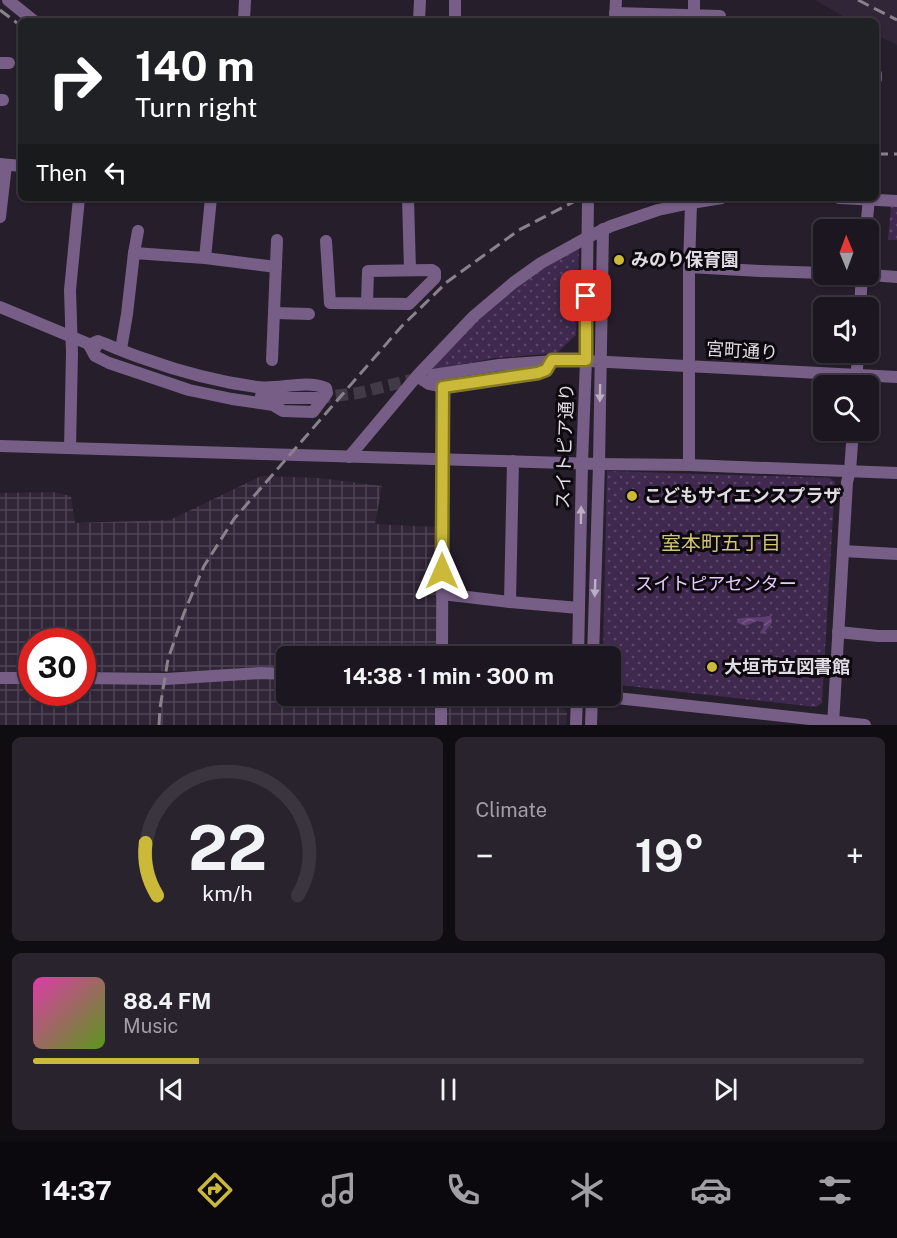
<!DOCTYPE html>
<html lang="en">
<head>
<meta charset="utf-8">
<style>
	:root { --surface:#1c1620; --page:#29232d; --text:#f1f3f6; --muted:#a09fa5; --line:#3a353e; --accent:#cbba39 }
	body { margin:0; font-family:"Public Sans","Noto Sans JP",sans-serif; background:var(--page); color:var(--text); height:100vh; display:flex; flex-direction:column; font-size:22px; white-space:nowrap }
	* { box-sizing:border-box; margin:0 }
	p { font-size:20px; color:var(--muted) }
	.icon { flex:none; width:33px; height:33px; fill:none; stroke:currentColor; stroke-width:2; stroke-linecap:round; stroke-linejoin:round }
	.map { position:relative; height:725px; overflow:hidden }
	.details { display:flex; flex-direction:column; gap:12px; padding:12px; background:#0f0c12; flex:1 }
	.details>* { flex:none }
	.top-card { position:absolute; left:18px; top:18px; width:861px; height:183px; border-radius:9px; box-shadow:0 2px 4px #0004,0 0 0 2px var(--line); background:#202124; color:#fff; overflow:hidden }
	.needle { width:39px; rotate:359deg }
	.tools { position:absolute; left:813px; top:219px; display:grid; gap:12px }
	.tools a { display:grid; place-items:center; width:66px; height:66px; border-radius:9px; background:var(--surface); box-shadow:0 2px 4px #0004,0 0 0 2px var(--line); font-size:30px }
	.speed { position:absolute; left:18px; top:628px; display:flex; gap:12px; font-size:30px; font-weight:700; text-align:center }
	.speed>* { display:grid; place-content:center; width:78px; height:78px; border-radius:50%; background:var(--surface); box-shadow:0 2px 4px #0004,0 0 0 2px var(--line); line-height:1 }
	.speed .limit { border:9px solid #d22; background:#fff; color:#111 }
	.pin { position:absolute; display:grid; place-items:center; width:51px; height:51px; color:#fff; margin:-26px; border-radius:12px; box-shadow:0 3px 9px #0006 }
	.me { position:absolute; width:66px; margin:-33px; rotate:0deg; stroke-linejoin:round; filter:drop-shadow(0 0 4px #0008) }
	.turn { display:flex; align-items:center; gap:21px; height:126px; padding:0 18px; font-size:27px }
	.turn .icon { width:78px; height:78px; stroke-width:2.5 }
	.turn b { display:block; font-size:42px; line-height:51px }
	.then { display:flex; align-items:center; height:57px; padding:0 18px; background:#0003; gap:12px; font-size:22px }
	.big { font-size:45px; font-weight:700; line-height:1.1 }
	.details .tile { flex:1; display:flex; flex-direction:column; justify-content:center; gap:9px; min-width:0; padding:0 21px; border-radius:9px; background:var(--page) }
	.details .dial { align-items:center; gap:0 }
	.dial svg { height:156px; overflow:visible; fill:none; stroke:var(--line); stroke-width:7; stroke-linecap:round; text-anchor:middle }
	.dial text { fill:var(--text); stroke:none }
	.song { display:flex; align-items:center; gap:18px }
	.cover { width:72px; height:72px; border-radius:9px; background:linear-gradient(135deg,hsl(320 70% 55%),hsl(90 70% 35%)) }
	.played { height:6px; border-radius:3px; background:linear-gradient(90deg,var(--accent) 20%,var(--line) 20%) }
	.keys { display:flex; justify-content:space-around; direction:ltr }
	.heat { display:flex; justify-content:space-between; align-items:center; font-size:33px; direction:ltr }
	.details .tiles { flex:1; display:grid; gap:12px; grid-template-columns:1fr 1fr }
	.tile:last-child { grid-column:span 2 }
	.trip { position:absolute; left:276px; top:646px; width:345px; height:60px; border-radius:9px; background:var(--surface); box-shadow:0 2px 4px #0004,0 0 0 2px var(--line); font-weight:700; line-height:60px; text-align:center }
	.menu { display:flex; height:96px; justify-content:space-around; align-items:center; background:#0b090d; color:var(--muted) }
	.menu .icon { width:42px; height:42px }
	.menu .on { color:var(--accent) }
	.menu b { font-size:27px; color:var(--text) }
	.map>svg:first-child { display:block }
</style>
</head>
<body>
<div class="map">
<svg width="897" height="725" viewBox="0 0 897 725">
	<defs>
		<pattern id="industrial-grid" width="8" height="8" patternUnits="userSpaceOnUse" patternTransform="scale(1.5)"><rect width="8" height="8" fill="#312538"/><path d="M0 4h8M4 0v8" fill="none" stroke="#4f4455"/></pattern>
		<pattern id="park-dots" width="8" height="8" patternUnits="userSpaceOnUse" patternTransform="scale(1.5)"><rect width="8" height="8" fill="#40294f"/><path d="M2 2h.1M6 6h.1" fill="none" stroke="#5b4768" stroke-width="1.8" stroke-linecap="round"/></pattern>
		<pattern id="water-waves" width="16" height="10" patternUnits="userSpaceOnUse" patternTransform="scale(1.5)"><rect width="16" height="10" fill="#5f3e72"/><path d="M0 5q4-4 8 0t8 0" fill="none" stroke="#765986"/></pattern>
	</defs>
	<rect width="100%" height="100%" fill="#261e2b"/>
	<polygon fill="#312538" points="815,0 897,0 897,45 876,35 876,21 851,21"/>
	<g fill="url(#industrial-grid)">
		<polygon points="261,476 319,478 382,486 375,524 438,527 436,657 286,657 286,670 83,672 82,642 32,642 31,673 0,673 0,493 53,492 71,496 75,523 170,520"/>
		<polygon points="267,679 286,680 286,696 506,696 559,701 567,713 566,725 0,725 0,682 31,682 32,693 82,693 83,681"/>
	</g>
	<g fill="url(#park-dots)">
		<polygon points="891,206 897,206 897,240 888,240"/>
		<path d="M579,248L576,335L557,353L495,358L433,370V366C456,341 479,316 505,295C528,277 554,262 579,248Z"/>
		<polygon points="607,471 830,478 835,482 822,703 816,707 611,684 610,657 603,657"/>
	</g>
	<path fill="url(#water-waves)" d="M768,616H771L772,623L763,634L760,633V632C763,629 765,626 763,622L757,621L745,626L737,622V619C747,616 756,619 768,616Z"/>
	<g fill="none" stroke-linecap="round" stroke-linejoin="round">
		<polyline stroke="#423a47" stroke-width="12" stroke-dasharray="12 6" stroke-linecap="butt" points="318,398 358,393 419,378"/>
		<g stroke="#765e86" stroke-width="12">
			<polyline points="8,0 34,21"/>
			<polyline points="615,13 720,16 720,21"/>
			<polyline points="694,15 694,0"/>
			<polyline points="615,20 616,0"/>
			<polyline points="244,21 245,0"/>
			<polyline points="419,21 420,0"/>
			<polyline points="455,21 455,0"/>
			<polyline points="0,63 9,63"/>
			<polyline points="876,74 876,79"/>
			<polyline points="0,100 3,100"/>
			<polyline points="0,164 21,166"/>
			<polyline points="408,198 410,270"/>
			<polyline points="839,198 897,201"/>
			<polyline points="0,217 6,165"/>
			<polyline points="866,230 869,198"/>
			<polyline points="326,241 330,303 409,304 435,278 435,272 432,270 368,271 367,303"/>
			<polyline points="134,253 138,231"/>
			<polyline points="205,258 276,267"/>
			<polyline points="689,267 760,271 824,273"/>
			<polyline points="856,274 897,277"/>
			<polyline points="0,307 96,347"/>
			<polyline points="860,308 862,274"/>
			<polyline points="274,313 309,314"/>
			<path d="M98,341C114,347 129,354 145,359C181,372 219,382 257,387C280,390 304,379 326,388L327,393L313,412L283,411L273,405L232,399L189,390L109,363L95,356L89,345Z"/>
			<polyline points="121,349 127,314 134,253 205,258 211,198"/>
			<polyline points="272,360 277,240"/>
			<polyline points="433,375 499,365 569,360 897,377"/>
			<polyline points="417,376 429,384 443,387 538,373 546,370 552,360"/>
			<polyline points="856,386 858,352"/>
			<polyline points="261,396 269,398 318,398"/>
			<polyline points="0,446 599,464 689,465 897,473"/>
			<polyline points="70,448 72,353 70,290 79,198"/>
			<polyline points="349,457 417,376 474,316 513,283 541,263 588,237 611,226 658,210 691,203 722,198"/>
			<polyline points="689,465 689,267 691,203"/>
			<polyline points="843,551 897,554"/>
			<polyline points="442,594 510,602 579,608"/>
			<polyline points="510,602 513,461"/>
			<polyline points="838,632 878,636 897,636"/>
			<polyline points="442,657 443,387"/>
			<polyline points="578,657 582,463 586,360 588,198"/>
			<polyline points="593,657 599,464 603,229"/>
			<polyline points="0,678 32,678"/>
			<polyline points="82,678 166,679 261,673 286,674"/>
			<polyline points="598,696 865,725"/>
			<polyline points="441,725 441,696"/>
			<polyline points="576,725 577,696"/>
			<polyline points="591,725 592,696"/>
			<polyline points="833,725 847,482 850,471 853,430"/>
		</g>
		<g stroke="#89828d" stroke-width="3" stroke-dasharray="12 6" stroke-linecap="butt">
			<polyline points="858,0 897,20"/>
			<polyline points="0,10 21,26"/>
			<polyline points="876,154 897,154"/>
			<polyline points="159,725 160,708 168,659 184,613 204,566 234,519 401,327 447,282 519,230 581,198"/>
		</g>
	</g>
	<defs><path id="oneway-solid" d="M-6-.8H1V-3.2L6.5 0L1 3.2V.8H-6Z" transform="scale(1.5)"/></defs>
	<g fill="#bbafc3">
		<use href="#oneway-solid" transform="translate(600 393) rotate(91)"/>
		<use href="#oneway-solid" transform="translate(581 515) rotate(-89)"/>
		<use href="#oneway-solid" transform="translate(595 588) rotate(92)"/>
	</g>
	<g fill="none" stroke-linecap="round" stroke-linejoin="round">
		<defs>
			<polyline id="route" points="442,571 443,387 538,373 546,370 552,360 586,360 586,296"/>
		</defs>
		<use href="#route" stroke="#847925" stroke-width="15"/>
		<use href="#route" stroke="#cbba39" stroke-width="10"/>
	</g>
	<g fill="#cbba39" stroke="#0d090f" stroke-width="2">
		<circle cx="619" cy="260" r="6"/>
		<circle cx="632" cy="496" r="6"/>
		<circle cx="712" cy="667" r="6"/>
	</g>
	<g text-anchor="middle" stroke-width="6" stroke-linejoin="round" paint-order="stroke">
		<g font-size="18" font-weight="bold" fill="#e0dbe4" stroke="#0d090f" text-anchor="start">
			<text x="631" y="266">みのり保育園</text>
			<text x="644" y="502">こどもサイエンスプラザ</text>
			<text x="724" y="673">大垣市立図書館</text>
		</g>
		<g font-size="18" fill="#e0dbe4" stroke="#0d090f">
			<text transform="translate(742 351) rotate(3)" y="6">宮町通り</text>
			<text transform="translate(565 446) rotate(-88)" y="6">スイトピア通り</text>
		</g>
		<g font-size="18" fill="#e7cafa" stroke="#0d090f">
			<text x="716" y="590">スイトピアセンター</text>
		</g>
		<g font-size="20" fill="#d1c678" stroke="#0d090f">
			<text x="721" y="550">室本町五丁目</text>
		</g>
	</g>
</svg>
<div class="tools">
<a><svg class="needle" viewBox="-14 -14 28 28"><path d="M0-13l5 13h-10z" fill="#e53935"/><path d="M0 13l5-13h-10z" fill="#a09fa5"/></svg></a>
<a><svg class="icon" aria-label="sound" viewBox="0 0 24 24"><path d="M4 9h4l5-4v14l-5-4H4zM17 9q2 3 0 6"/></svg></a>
<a><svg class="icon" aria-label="search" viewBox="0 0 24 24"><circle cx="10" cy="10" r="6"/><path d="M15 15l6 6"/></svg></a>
</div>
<div class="speed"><div class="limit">30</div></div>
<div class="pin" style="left:586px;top:296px;background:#d93025"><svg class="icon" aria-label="arrive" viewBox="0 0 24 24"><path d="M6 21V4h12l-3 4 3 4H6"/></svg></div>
<svg class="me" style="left:442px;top:571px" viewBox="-20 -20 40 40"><path d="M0-17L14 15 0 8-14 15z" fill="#cbba39" stroke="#fff" stroke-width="4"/></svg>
<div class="trip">14:38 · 1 min · 300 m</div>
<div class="top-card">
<div class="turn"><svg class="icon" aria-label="right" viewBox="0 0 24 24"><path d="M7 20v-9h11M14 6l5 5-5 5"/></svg><div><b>140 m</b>Turn right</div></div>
<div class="then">Then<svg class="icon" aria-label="left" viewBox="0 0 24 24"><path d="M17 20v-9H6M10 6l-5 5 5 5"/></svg></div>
</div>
</div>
<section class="details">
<div class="tiles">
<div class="tile dial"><svg viewBox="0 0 100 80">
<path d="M14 69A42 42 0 1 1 86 69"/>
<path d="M14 69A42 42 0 0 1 8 42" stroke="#cbba39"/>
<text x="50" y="56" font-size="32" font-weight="700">22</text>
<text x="50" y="72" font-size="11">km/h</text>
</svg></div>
<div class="tile"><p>Climate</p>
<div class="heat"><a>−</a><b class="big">19°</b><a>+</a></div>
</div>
<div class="tile">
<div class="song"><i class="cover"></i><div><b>88.4 FM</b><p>Music</p></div></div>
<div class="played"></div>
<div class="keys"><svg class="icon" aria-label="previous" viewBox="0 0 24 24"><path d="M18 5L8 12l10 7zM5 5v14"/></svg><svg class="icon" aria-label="pause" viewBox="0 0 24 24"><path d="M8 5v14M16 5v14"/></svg><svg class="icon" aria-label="next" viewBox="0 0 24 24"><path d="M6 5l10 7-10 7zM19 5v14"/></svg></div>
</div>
</div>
</section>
<nav class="menu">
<b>14:37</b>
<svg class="icon on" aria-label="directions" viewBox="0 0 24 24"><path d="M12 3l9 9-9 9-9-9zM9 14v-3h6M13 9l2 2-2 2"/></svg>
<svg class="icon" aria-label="music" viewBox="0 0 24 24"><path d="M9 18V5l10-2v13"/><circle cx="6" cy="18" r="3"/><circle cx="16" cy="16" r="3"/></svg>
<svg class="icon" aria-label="phone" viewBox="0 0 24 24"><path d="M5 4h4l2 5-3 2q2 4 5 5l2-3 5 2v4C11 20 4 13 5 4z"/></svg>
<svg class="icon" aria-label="climate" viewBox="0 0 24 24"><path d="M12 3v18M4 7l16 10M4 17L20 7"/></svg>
<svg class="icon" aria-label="car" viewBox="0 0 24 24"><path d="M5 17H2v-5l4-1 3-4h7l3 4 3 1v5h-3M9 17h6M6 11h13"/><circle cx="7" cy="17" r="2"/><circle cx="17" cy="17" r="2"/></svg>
<svg class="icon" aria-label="filters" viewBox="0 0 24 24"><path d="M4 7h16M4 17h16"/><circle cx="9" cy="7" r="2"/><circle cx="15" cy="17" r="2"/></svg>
</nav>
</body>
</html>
